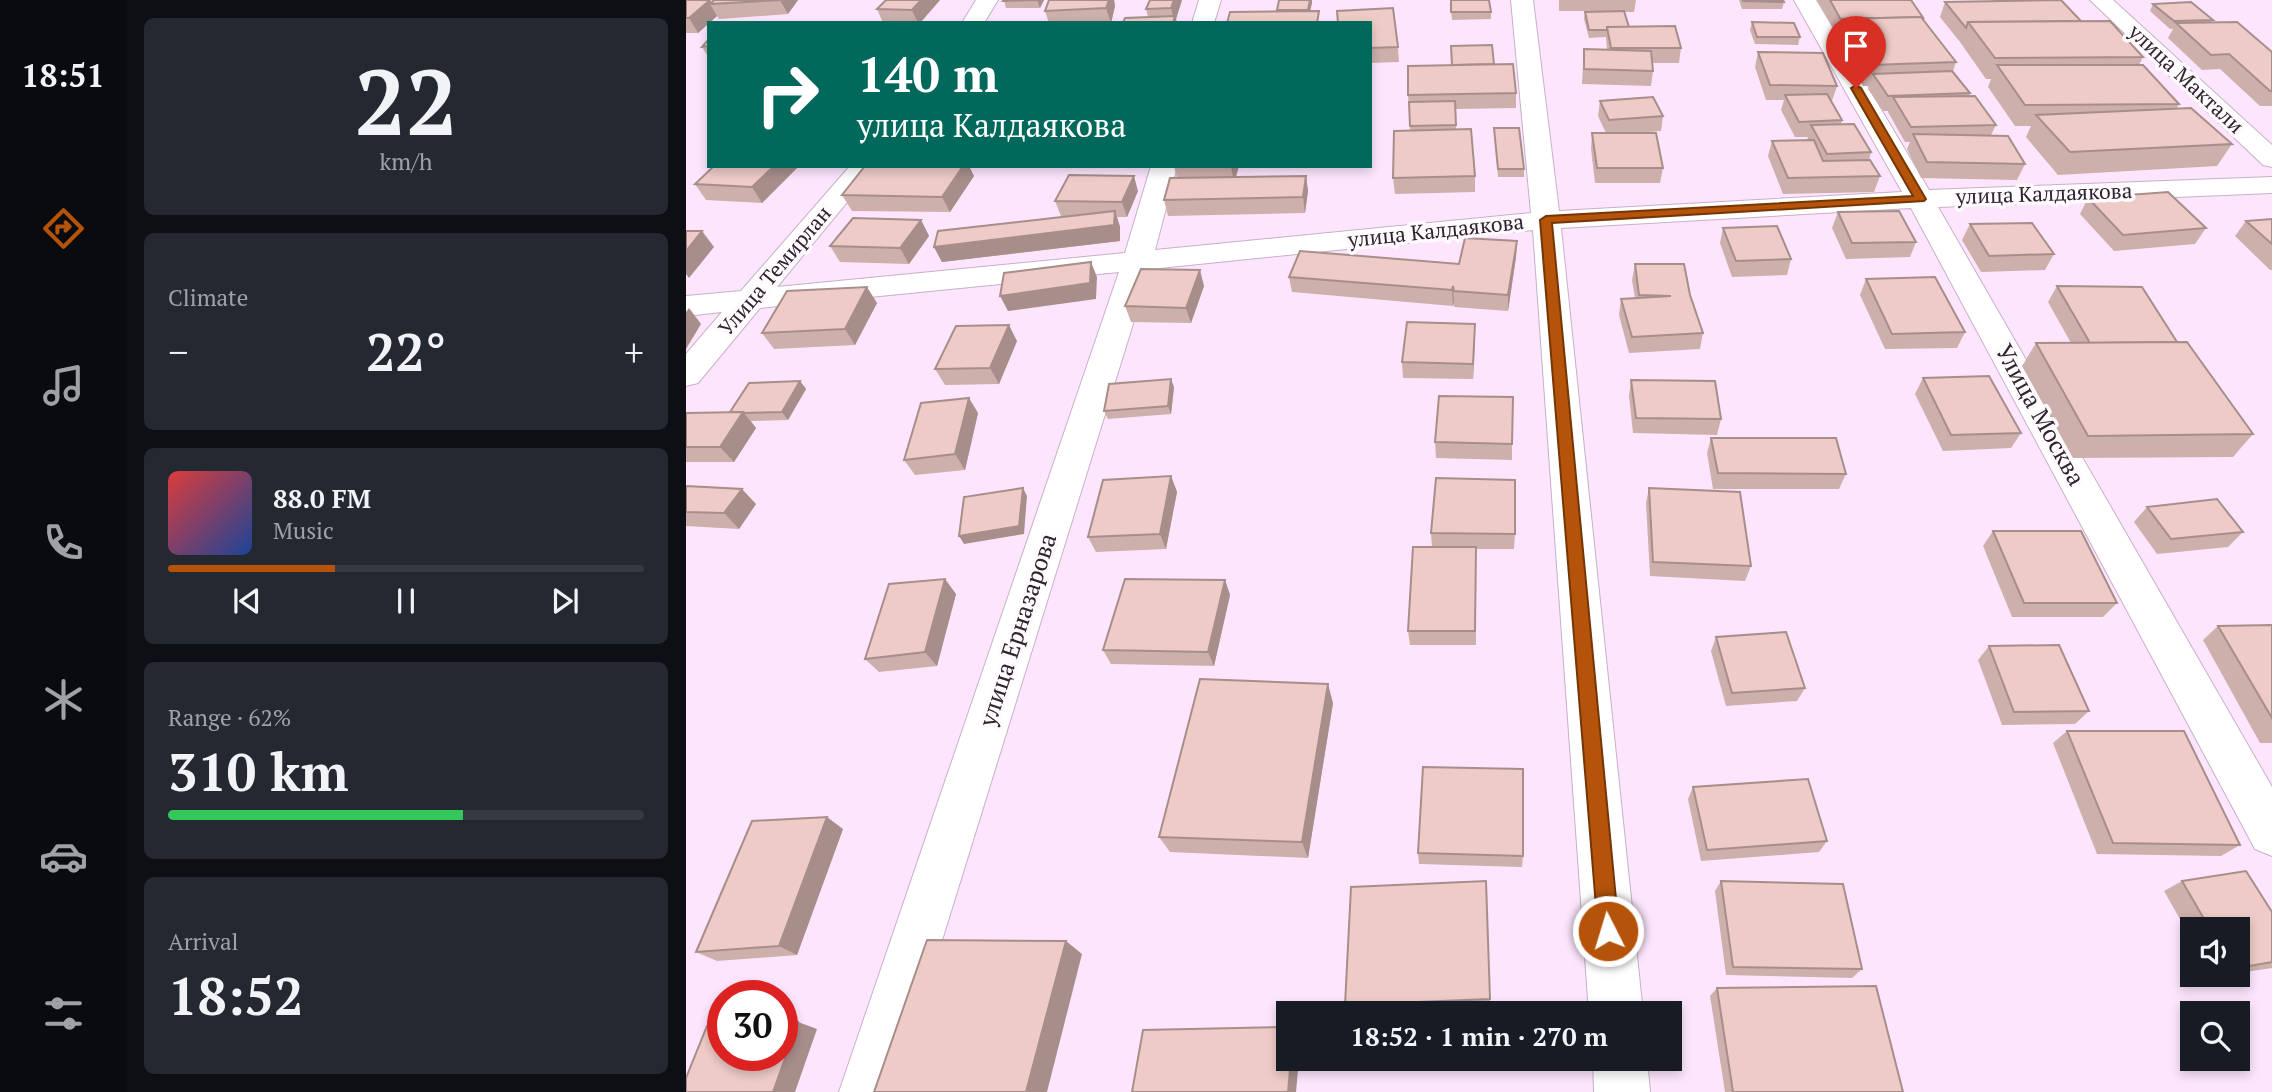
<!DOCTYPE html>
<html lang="en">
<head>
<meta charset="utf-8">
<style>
	:root { --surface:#171b24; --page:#242831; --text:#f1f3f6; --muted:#9ea1a6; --line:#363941; --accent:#b45309 }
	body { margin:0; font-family:"PT Serif",serif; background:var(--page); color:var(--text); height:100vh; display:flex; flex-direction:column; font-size:26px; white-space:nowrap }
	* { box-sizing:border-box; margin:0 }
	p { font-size:23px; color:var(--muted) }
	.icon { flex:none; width:38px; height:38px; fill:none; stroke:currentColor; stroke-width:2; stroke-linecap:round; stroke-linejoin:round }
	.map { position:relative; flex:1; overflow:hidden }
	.drawer { display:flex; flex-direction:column; gap:18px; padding:18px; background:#0d0f14; width:560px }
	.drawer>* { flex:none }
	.banner { position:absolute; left:21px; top:21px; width:665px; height:147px; border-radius:0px; box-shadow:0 4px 10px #0003; background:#00695c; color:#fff; overflow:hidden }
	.buttons { position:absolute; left:1494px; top:917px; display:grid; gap:14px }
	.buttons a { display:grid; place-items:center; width:70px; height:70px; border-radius:0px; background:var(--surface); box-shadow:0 4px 10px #0003; font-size:35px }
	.speed { position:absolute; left:21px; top:980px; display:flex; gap:14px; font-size:35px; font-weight:700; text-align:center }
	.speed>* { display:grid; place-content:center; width:91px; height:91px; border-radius:50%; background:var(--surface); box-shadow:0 4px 10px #0003; line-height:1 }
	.speed .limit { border:10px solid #d22; background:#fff; color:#111 }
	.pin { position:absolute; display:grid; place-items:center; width:60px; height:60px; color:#fff; margin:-72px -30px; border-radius:50% 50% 50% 0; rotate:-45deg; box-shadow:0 0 7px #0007 }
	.pin .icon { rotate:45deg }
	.me { position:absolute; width:77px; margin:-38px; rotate:355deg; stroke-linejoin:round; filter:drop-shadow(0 0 5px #0008) }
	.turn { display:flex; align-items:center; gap:24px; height:147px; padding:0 35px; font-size:32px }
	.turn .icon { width:91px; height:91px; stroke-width:2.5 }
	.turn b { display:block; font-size:49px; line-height:60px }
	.big { font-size:52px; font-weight:700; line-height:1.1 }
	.drawer .card { flex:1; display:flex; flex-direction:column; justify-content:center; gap:10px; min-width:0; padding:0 24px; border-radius:10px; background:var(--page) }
	.drawer .dial { align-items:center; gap:0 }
	.dial b { font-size:91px; line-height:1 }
	.song { display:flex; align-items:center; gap:21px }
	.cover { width:84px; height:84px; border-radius:10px; background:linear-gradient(135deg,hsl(0 70% 55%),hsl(220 70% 35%)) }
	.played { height:7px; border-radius:4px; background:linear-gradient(90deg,var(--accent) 35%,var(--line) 35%) }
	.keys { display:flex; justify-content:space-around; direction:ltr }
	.heat { display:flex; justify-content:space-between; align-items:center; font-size:38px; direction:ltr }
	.charge { height:10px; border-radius:5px; background:linear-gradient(90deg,#34c759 62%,var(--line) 0) }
	.trip { position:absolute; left:590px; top:1001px; width:406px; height:70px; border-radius:0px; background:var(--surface); box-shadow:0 4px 10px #0003; font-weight:700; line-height:70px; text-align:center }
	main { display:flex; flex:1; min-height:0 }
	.menu { display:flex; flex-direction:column; width:126px; justify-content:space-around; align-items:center; background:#090b0e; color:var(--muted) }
	.menu .icon { width:49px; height:49px }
	.menu .selected { color:var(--accent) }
	.menu b { font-size:32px; color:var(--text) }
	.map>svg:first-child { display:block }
</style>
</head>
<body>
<main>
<nav class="menu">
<b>18:51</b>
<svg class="icon selected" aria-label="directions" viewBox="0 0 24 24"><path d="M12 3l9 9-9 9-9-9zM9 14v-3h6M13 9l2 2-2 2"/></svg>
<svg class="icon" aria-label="music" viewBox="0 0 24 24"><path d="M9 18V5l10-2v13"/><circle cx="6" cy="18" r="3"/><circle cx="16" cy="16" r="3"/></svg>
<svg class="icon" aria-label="phone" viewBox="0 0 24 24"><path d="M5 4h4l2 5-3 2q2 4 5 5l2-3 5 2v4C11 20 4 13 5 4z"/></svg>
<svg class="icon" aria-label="climate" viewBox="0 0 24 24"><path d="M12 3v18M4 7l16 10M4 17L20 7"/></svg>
<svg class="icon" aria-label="car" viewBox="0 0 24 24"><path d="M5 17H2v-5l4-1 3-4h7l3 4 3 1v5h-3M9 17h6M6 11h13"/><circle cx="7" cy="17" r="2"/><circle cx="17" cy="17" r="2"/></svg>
<svg class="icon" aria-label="filters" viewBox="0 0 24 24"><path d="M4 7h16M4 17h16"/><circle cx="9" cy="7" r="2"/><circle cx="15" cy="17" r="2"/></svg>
</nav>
<section class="drawer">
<div class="card dial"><b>22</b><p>km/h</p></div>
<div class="card"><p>Climate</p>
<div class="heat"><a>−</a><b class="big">22°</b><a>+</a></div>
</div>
<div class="card">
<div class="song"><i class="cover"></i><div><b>88.0 FM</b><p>Music</p></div></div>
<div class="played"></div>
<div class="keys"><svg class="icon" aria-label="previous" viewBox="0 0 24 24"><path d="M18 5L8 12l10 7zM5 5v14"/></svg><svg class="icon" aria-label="pause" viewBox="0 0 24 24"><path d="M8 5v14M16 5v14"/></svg><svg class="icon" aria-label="next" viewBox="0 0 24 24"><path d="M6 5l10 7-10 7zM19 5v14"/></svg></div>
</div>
<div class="card"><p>Range · 62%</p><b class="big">310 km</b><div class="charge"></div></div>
<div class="card"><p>Arrival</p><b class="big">18:52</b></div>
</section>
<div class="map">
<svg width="1586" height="1092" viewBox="0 0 1586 1092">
	<rect width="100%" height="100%" fill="#fde6fd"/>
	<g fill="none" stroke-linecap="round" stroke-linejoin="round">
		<defs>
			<g id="minor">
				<polygon points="290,0 312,0 298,23 276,23"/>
				<polygon points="513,0 535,0 528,23 506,23"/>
				<polygon points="825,0 847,0 873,211 1216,192 1108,0 1130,0 1243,190 1586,177 1586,193 1252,207 1586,787 1586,856 1569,849 1225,208 875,228 957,1013 903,1013 847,230 464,269 209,1092 153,1092 433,272 74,308 12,383 0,386 0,354 36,312 0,316 0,296 55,291 164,166 191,166 91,287 439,253 465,166 491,166 469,250 845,213"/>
				<polygon points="1404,0 1427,0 1586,145 1586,167 1577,165"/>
				<polygon points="907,1059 961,1059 964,1092 908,1092"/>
			</g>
		</defs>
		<use href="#minor" stroke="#c6b0c7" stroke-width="2"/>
		<use href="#minor" fill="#fff" fill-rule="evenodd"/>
	</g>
	<g fill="#cdafab">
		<polygon points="0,0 25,3 28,0 112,0 102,14 33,19 31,16 12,33 0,33"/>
		<polygon points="254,0 234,23 197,23 191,9"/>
		<polygon points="318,0 358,0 354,8 320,8"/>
		<polygon points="363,0 428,0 429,6 425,23 363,23 359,11"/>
		<polygon points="496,0 490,19 491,23 437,23 462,17 460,9"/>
		<polygon points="764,0 805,12 805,19 766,20"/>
		<polygon points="873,0 950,0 948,12 938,12 943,27 995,48 993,63 966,63 967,71 965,86 896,84 898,49 921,50 920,37 903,38 898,19 899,12 919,11 873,11"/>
		<polygon points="1053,0 1097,0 1098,2 1096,9 1056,9"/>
		<polygon points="1131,0 1225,0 1238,19 1238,20 1270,62 1267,71 1284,93 1283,96 1310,125 1305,135 1339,164 1331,180 1235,178 1221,149 1224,142 1219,142 1202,112 1202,111 1197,111 1182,89 1183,86 1177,86 1149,40 1151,34"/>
		<polygon points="1306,0 1375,0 1395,21 1457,57 1453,65 1493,104 1491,108 1546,144 1531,166 1372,175 1340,137 1345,126 1329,126 1302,87 1305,79 1300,79 1274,42 1254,17 1259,2 1308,1"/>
		<polygon points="1467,4 1527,20 1525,22 1586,52 1586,106 1574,106 1534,69 1516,70 1482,38 1487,29 1484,29 1464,11"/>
		<polygon points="1066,22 1114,37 1112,45 1069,44 1064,30"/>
		<polygon points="684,23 712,47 713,62 684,63"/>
		<polygon points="23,39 23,58 16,47"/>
		<polygon points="1072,52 1151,86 1146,101 1145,101 1156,120 1155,124 1185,152 1183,160 1194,176 1188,192 1097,194 1082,156 1086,141 1121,140 1122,137 1109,137 1095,110 1098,100 1080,100 1069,67"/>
		<polygon points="808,64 830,93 830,108 769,109 770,129 789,176 789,192 709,194 707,178 724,131 722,95"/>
		<polygon points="914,101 977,116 975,131 950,133 977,168 974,183 909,183 905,149 906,133 920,133 912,116"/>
		<polygon points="808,128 838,169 838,177 812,177"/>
		<polygon points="28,166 113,166 76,203 20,200 9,184"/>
		<polygon points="488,166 553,166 550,177 620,176 622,191 619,213 482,216 478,200 491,178"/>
		<polygon points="288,176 264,212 166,211 156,195"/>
		<polygon points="452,191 441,217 431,217 434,227 434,241 256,262 248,247 382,216 375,216 369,201"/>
		<polygon points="1402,198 1520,228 1509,244 1428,251 1394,214"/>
		<polygon points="1152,212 1230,242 1224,257 1160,259 1146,228"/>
		<polygon points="1586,219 1586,270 1584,270 1549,236 1560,221"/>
		<polygon points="235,220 243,236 223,264 154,262 144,246"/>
		<polygon points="1284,224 1368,254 1359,270 1295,272 1276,240"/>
		<polygon points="1037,228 1105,259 1101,275 1046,277 1034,243"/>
		<polygon points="831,241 830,257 822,311 768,307 768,302 767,306 606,292 603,277 773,264"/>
		<polygon points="949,264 1004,295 1017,333 1014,349 943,353 933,315 935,299 949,298 946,280"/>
		<polygon points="1180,279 1279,332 1271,348 1199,349 1174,295"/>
		<polygon points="518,286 505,323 445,322 439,306"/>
		<polygon points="1371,286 1491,342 1567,434 1547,457 1387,458 1336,366 1350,343 1385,343 1362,302"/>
		<polygon points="191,303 169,345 88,349 76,333"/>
		<polygon points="789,324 787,379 717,378 716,362"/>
		<polygon points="331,341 313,384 259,385 249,369"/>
		<polygon points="1237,378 1335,433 1325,448 1257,451 1229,394"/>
		<polygon points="945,380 1035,419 1031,435 947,433 943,396"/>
		<polygon points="114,381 120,389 102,420 65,421 70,428 48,462 0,462 0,413 44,412"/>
		<polygon points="488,387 485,414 422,419 418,411"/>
		<polygon points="292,413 279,470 229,475 218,460"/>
		<polygon points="1025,438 1160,474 1153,489 1027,489 1021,453"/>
		<polygon points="749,442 826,444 826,460 750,458"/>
		<polygon points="485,476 491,492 480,549 410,552 402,537"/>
		<polygon points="0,486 70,504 53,529 0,526"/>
		<polygon points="963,488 1065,566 1059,581 964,576 960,503"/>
		<polygon points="1461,507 1557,532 1542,547 1471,554 1448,522"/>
		<polygon points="1307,531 1431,603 1417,617 1326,617 1297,546"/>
		<polygon points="745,533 829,534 828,549 790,549 790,645 724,645 722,631 746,547"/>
		<polygon points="539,580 544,595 528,666 425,664 417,650"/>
		<polygon points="270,594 251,666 193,672 179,659"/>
		<polygon points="1586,625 1586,743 1574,743 1517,640 1532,626"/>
		<polygon points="1030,637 1119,688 1111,701 1040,706 1025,651"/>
		<polygon points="1303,646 1403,711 1389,724 1316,725 1292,660"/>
		<polygon points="647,703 622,858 484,852 473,837"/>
		<polygon points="1381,731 1554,845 1535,856 1411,854 1367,743"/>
		<polygon points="1007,787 1141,841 1133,852 1015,861 1002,799"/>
		<polygon points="157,829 111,955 31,961 10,952"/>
		<polygon points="732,853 837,856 836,867 733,864"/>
		<polygon points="1035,881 1176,969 1166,978 1040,975 1029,891"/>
		<polygon points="1496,881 1586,912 1586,968 1552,973 1552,929 1507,929 1507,942 1478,891"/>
		<polygon points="1525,975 1541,975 1527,977"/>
		<polygon points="1031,988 1217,1092 1039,1092 1024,996"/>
		<polygon points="804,999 804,1007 663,1013 659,1005"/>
	</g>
	<g fill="#a78e8b">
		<polygon points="24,0 26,4 24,4 31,16 12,33 3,18"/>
		<polygon points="94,0 112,0 102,14"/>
		<polygon points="235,0 254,0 234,23 232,23 226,10"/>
		<polygon points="351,0 358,0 354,8"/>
		<polygon points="423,0 428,0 429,6 425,23 420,8"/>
		<polygon points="488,0 496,0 490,19 491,23 487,23 488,20 485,8"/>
		<polygon points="624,0 626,0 626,3 623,17 622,10"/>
		<polygon points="88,166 113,166 76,203 66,187"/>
		<polygon points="277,166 283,166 288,176 264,212 256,197"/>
		<polygon points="545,166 553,166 548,183 545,167"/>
		<polygon points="448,176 452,191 441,217 436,202"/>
		<polygon points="620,176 622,191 619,213 617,197"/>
		<polygon points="429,211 434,227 434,241 256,262 248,247"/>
		<polygon points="235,220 243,236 223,264 214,248"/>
		<polygon points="16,231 28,247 3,278 0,274 0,251"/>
		<polygon points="831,241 830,257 822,311 822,295"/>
		<polygon points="405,262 411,277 410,299 322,311 314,296"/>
		<polygon points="514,270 518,286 505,323 500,308"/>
		<polygon points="767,286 768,302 767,306 766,290"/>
		<polygon points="181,287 191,303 169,345 159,329"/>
		<polygon points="3,308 15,324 0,349 0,312"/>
		<polygon points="789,324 789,340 787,379 787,364"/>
		<polygon points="323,325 331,341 313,384 304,368"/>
		<polygon points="485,379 488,387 485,414 482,406"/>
		<polygon points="114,381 120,389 102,420 96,412"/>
		<polygon points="283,398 292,413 279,470 269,454"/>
		<polygon points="57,412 70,428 48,462 34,447"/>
		<polygon points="485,476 491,492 480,549 474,534"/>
		<polygon points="337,488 341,496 338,534 278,544 273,536"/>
		<polygon points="56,489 70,504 53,529 38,513"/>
		<polygon points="259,579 270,594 251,666 239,652"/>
		<polygon points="539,580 544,595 528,666 522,652"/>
		<polygon points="642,684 647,703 622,858 616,842"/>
		<polygon points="141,817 157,829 111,955 93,946"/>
		<polygon points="380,941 396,954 361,1092 340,1092"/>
		<polygon points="112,1022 131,1029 109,1092 87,1092"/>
		<polygon points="605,1059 613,1059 610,1092 602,1092"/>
	</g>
	<g fill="#eecbc7" stroke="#a78e8b" stroke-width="2">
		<polygon points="0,0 24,0 3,18 0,18"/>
		<polygon points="28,0 94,0 24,4"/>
		<polygon points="200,0 235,0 226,10 191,9"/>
		<polygon points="318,0 351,0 317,1"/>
		<polygon points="363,0 423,0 420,8 359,11"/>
		<polygon points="464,0 488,0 485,8 460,9"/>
		<polygon points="593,0 624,0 622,10 591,10"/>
		<polygon points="765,0 803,0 805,12 765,12"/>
		<polygon points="1057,0 1097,0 1098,2 1057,1"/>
		<polygon points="1144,0 1225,0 1238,19 1235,17 1155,19 1155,20"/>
		<polygon points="1375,0 1395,21 1282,22 1280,28 1259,2"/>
		<polygon points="1505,2 1527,20 1488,21 1467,4"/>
		<polygon points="707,8 712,47 684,48 684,23 652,23 651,11"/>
		<polygon points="633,11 631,23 541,23 544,12"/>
		<polygon points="938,11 943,27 921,27 921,30 903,30 899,12"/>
		<polygon points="489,16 487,23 437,23 439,18"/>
		<polygon points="1235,17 1270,62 1184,65 1155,19"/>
		<polygon points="1424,21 1457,57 1309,58 1282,22"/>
		<polygon points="1066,22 1108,23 1114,37 1071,37"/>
		<polygon points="1551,22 1586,52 1586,91 1584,91 1543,54 1525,55 1490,23"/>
		<polygon points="989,26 995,48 925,48 921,27"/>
		<polygon points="23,39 23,46 16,47"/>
		<polygon points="806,45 808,64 766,65 765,46"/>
		<polygon points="898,49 965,51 967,71 898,69"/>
		<polygon points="1072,52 1137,53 1151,86 1084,85"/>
		<polygon points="827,64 830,93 722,95 722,66"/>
		<polygon points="1311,65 1457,65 1493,104 1339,105"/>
		<polygon points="1266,71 1284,93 1202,96 1187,74"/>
		<polygon points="1141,94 1156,120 1113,122 1099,95"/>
		<polygon points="1289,96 1310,125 1225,127 1207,97"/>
		<polygon points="967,97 977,116 923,120 914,101"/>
		<polygon points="769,101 770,125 724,126 723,102"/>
		<polygon points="1505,108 1546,144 1384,152 1350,115"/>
		<polygon points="1168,124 1185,152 1141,154 1125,125"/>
		<polygon points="808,128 833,128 838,169 812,169"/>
		<polygon points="785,129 789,176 707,178 708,131"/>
		<polygon points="906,133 970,133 977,168 911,168"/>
		<polygon points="1227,134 1322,136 1339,164 1241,162"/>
		<polygon points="1128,140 1137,161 1184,160 1194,176 1102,178 1086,141"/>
		<polygon points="28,166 88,166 66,187 9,184"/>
		<polygon points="179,166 277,166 256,197 156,195"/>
		<polygon points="488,166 545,166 545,167"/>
		<polygon points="383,175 448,176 436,202 369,201"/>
		<polygon points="620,176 617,197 478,200 484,178"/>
		<polygon points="1482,192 1520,228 1437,235 1402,198"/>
		<polygon points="429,211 428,225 248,247 252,231"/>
		<polygon points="1213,211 1230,242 1166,243 1152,212"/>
		<polygon points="167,218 235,220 214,248 144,246"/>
		<polygon points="1586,219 1586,244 1560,221"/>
		<polygon points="1346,223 1368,254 1303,256 1284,224"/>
		<polygon points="1091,226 1105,259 1050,261 1037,228"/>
		<polygon points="0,231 16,231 0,251"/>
		<polygon points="779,238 831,241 822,295 768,291 767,286 766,290 603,277 614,251 773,264"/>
		<polygon points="405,262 404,283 314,296 318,273"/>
		<polygon points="949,264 998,264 1004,295 1017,333 946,337 935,299 985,296 953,295"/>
		<polygon points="455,269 514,270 500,308 439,306"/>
		<polygon points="1249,277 1279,332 1206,334 1180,279"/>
		<polygon points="1371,286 1456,287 1491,342 1404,343"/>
		<polygon points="181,287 159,329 76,333 101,291"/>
		<polygon points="721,322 789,324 787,364 716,362"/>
		<polygon points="323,325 304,368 249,369 270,326"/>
		<polygon points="1501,342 1567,434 1402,436 1350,343"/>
		<polygon points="1303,376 1335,433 1265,435 1237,378"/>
		<polygon points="485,379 482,406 418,411 423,384"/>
		<polygon points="945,380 1029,381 1035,419 950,418"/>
		<polygon points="114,381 96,412 57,413 57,412 44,412 63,383"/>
		<polygon points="753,396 827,397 826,444 749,442"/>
		<polygon points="283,398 269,454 218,460 235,403"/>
		<polygon points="57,412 34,447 0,447 0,413"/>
		<polygon points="1025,438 1150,438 1160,474 1032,473"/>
		<polygon points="485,476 474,534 402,537 417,480"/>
		<polygon points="750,478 829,480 829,534 745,533"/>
		<polygon points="0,486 56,489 38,513 0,512"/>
		<polygon points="337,488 333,526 273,536 278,497"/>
		<polygon points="963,488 1054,492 1065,566 967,562"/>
		<polygon points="1531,499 1557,532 1485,539 1461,507"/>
		<polygon points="1307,531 1395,531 1431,603 1338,603"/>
		<polygon points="727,547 790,547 789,631 722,631"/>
		<polygon points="259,579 239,652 179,659 203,584"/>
		<polygon points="439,579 539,580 522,652 417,650"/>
		<polygon points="1586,625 1586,718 1532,626"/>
		<polygon points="1100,632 1119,688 1046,693 1030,637"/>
		<polygon points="1373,645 1403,711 1328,712 1303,646"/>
		<polygon points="514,679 642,684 616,842 473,837"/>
		<polygon points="1381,731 1498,731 1554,845 1427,843"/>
		<polygon points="737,767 837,769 837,856 732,853"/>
		<polygon points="1122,779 1141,841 1021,850 1007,787"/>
		<polygon points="141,817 93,946 10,952 66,821"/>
		<polygon points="1560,871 1586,912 1586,962 1552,968 1552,929 1524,929 1496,881"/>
		<polygon points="800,881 804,999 659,1005 665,887"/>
		<polygon points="1035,881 1157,884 1176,969 1047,967"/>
		<polygon points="241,940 380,941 340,1092 188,1092"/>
		<polygon points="1190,986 1217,1092 1047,1092 1031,988"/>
		<polygon points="96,1022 112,1022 87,1092 0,1092 0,1078 21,1026 37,1025 37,1055 96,1055"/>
		<polygon points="602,1027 602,1059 605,1059 602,1092 446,1092 457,1030"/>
	</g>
	<polygon fill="#b45309" stroke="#753606" stroke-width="2" points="1170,85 1175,88 1240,199 1238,201 866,223 933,931 930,939 922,942 915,939 912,931 854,220 860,216 1227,196 1165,88"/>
	<g text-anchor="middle" stroke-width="7" stroke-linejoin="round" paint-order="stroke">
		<g font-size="21" fill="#2d242d" stroke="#fefafe">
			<text transform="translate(1500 79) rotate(43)" y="7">улица Мактали</text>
			<text transform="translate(1358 194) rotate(-2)" y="7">улица Калдаякова</text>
			<text transform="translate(750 231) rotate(-6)" y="7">улица Калдаякова</text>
			<text transform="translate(89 271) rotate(-50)" y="7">Улица Темирлан</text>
		</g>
		<g font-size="24" fill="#2d242d" stroke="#fefafe">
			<text transform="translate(1354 415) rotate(61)" y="8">Улица Москва</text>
			<text transform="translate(332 630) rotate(-72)" y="8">улица Ерназарова</text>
		</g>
	</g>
</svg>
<div class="buttons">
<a><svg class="icon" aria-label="sound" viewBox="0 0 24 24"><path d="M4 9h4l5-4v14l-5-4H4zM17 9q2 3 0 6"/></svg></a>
<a><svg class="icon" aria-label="search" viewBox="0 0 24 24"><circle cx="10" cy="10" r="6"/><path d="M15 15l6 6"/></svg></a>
</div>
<div class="speed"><div class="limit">30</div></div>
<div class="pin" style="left:1170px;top:88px;background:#d93025"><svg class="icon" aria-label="arrive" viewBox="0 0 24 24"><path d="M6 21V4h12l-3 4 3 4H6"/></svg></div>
<svg class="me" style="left:922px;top:931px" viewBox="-20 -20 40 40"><circle r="17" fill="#b45309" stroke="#fff" stroke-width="3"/><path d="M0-11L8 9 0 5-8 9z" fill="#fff"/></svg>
<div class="trip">18:52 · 1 min · 270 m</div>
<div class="banner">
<div class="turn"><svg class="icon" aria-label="right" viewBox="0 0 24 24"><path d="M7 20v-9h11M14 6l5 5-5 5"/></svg><div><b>140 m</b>улица Калдаякова</div></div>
</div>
</div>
</main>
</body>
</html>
